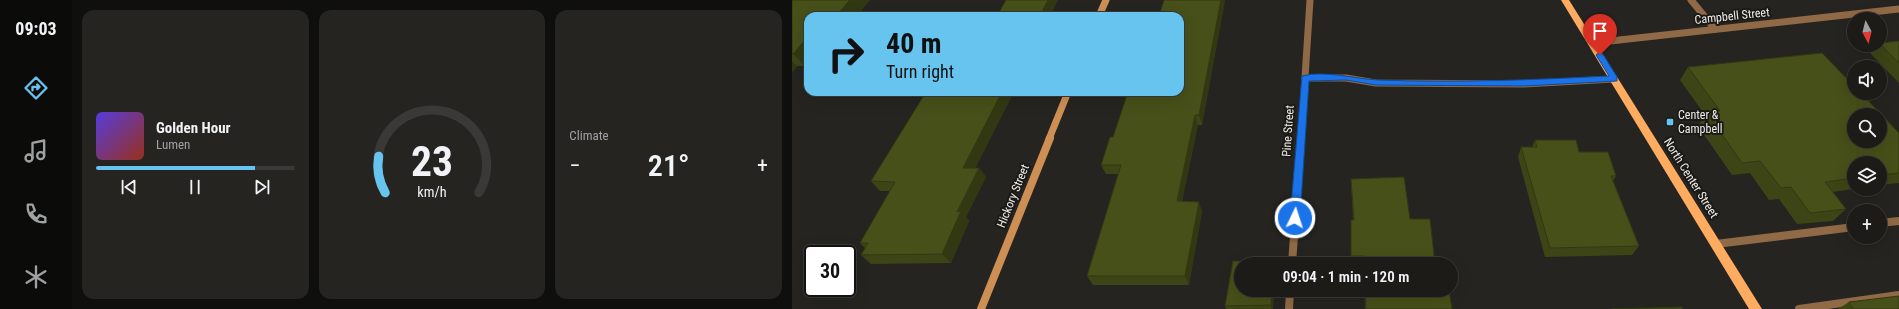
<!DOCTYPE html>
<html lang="en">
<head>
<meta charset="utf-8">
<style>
	:root { --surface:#1c1b18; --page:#252421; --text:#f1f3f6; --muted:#a0a1a2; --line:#3a3937; --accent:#66c4ef }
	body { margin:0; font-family:"Roboto Condensed",sans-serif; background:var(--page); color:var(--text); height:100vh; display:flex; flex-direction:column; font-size:15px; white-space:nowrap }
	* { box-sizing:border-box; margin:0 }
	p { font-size:13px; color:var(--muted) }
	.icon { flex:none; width:22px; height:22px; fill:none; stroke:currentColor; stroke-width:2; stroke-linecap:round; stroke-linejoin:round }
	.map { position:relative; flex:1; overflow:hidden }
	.details { display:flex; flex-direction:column; gap:10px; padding:10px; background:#0f0f0d; width:720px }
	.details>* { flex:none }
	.guide { position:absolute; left:12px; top:12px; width:380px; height:84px; border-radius:12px; box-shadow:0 4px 16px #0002,0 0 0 1px var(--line); background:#66c4ef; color:#111; overflow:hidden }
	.needle { width:26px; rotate:173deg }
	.tools { position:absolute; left:1055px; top:12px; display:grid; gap:8px }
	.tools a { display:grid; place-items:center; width:40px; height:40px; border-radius:50%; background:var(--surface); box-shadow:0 4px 16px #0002,0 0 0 1px var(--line); font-size:20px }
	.speed { position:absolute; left:12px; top:245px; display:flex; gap:8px; font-size:20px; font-weight:700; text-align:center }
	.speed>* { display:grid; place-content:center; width:52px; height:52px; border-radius:50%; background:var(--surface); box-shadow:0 4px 16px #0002,0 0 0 1px var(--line); line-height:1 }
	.speed .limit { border:2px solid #111; border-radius:6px; background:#fff; color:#111 }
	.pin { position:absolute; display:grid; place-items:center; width:34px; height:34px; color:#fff; margin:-41px -17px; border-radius:50% 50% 50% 0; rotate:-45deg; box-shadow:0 0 4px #0007 }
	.pin .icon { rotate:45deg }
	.me { position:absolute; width:44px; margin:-22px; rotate:4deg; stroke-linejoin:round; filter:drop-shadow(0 0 3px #0008) }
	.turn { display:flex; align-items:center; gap:14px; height:84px; padding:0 16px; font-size:18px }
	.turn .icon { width:52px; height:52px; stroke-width:2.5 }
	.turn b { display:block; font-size:28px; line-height:34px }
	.big { font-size:30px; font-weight:600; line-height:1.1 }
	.details .tile { flex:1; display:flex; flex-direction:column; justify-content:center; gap:6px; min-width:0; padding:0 14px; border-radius:12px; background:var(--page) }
	.details .dial { align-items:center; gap:0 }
	.dial svg { height:104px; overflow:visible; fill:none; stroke:var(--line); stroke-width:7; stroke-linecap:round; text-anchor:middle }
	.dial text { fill:var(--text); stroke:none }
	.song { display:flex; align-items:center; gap:12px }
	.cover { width:48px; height:48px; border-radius:6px; background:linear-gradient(135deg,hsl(250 70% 55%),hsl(10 70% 35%)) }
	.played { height:4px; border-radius:2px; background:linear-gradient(90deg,var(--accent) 80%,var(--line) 80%) }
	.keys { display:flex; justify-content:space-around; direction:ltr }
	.heat { display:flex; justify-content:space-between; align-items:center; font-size:22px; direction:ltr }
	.details .tiles { flex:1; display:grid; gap:10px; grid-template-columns:repeat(3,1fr) }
	.trip { position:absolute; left:442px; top:257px; width:224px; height:40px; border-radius:20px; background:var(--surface); box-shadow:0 4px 16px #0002,0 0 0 1px var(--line); font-weight:600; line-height:40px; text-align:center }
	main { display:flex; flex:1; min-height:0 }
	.menu { display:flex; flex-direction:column; width:72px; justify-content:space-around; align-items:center; background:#0b0b0a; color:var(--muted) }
	.menu .icon { width:28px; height:28px }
	.menu .active { color:var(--accent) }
	.menu b { font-size:18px; color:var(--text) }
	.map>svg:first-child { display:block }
</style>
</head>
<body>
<main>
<nav class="menu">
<b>09:03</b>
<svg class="icon active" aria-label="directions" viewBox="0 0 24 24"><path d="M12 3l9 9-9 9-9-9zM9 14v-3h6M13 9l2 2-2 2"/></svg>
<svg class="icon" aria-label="music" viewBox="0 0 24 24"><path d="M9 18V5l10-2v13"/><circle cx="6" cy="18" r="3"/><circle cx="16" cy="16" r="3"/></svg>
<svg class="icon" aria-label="phone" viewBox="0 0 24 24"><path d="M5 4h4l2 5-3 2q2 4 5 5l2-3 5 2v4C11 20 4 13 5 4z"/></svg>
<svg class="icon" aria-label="climate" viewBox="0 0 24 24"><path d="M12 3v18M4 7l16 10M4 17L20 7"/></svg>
</nav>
<section class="details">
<div class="tiles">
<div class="tile">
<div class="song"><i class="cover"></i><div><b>Golden Hour</b><p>Lumen</p></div></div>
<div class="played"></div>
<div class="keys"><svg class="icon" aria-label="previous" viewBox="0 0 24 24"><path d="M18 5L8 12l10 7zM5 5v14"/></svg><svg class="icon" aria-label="pause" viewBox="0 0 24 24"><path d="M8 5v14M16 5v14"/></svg><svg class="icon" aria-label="next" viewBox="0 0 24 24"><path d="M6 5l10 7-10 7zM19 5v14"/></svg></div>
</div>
<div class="tile dial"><svg viewBox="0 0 100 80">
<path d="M14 69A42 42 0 1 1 86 69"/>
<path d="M14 69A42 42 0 0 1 9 41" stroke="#66c4ef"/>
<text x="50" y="56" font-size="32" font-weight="700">23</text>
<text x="50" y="72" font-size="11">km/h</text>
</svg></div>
<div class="tile"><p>Climate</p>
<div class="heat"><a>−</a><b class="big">21°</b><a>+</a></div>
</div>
</div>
</section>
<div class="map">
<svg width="1107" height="309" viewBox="0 0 1107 309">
	<rect width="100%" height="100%" fill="#252420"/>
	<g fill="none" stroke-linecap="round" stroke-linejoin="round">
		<g stroke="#906946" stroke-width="7">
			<polyline points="899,0 923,29"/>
			<polyline points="513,78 554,78 584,83 732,84 822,79"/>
		</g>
		<g stroke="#906946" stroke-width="8">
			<polyline points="1088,223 1107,221"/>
			<polyline points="924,244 1062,227"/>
			<polyline points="1007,309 1107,295"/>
		</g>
		<g stroke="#906946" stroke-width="7">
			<polyline points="800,43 1107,9"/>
			<polyline points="509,139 518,0"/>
		</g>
		<g stroke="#906946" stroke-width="8">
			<polyline points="500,264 509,138"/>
			<polyline points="497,309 498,290"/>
		</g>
		<g stroke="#ce8f55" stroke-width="7">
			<polyline points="307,16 314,0"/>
			<polyline points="257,139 276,92"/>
		</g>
		<polyline stroke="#ce8f55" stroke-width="8" points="189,309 258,138"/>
		<polygon fill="#ffac60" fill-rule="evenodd" points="769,0 777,0 970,309 957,309"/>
	</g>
	<g fill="#3d4516">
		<polygon points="0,0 16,16 16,63 13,66 5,66 0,73"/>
		<polygon points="433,0 410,125 406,125 390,201 410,211 397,285 301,285 295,276 326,174 314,174 309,165 321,137 388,92"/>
		<polygon points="1107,41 1107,83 1078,53 1085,45 1088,45 1088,43"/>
		<polygon points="896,67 1107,133 1107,183 1088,185 1088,163 1062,163 1062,189 1040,192 1054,209 1041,221 1005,224 987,199 977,200 958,173 940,175 906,126 913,115 888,80"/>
		<polygon points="743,140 787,152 824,176 821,181 847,246 840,255 753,257 726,157 729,147 740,147"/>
		<polygon points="183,168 187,168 194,177 174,217 177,221 159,263 79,264 69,255 73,248 68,243 98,191 88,191 79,181"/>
		<polygon points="559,179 618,219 643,264 559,264 559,220 561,220"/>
		<polygon points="441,261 482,262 482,264 449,264 449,290 482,290 481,309 434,309 433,306"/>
		<polygon points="572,290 657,290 660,309 573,309"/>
		<polygon points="1057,302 1107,309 1046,309"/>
	</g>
	<g fill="#323812">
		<polygon points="58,0 78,0 65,16 46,16 45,15"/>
		<polygon points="256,0 266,0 258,16 248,16"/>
		<polygon points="429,0 433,0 410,125 407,115"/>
		<polygon points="13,40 16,43 16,63 13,66 1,54"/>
		<polygon points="0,61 5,66 0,73"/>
		<polygon points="210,92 222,92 179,177 171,168"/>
		<polygon points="403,115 406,125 388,211 385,201"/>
		<polygon points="187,168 194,177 174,217 177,221 159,263 150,254 165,212"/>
		<polygon points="407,202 410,211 397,285 393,276"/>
		<polygon points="480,290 482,290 481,309 479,309 479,305"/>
	</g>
	<g fill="#475019" stroke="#323812" fill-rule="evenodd">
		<polygon points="0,0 58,0 45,15 55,15 55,16 16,16 16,40 13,40 1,54 0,54"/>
		<polygon points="214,0 256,0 248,16 205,16"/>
		<polygon points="372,0 429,0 407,115 403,115 385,201 407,202 393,276 295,276 329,165 309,165 318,137 321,137 336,92 388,92 388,16 367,16"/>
		<polygon points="1107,41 1107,63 1088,44 1088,43"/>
		<path d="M1030,53L1062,86V93H1069L1107,133V173L1088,175V163H1062V178L1033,182L1054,209L1018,213L999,187L989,188L968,161L950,163L915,113L928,111L896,67ZM1062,115H1088V141H1062Z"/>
		<polygon points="134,92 210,92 171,168 187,168 165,212 169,211 150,254 69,255 76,243 68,243 103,182 79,181"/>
		<polygon points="743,140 784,140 787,152 816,152 824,176 819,176 847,246 758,248 729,147 745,147"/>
		<polygon points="612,177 618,219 638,219 643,264 572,264 572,256 559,256 559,220 562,220 559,179"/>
		<polygon points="441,261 482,262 481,264 449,264 449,290 480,290 479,305 433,306"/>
		<polygon points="573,290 657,290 660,309 574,309"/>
		<polygon points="1107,296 1107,309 1061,309 1057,302"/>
		<polygon points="890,307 890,309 819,309"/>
	</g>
	<path fill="#1a73e8" stroke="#114b97" d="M808,52L810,53L825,77V81L732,86L584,85L554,80L517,81L508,218L507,220H500L498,218L510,76C532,70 564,79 586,80C662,83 740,80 817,76L804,55Z"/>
	<rect fill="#66c4ef" stroke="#1c1a16" stroke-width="1.5" x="874" y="118" width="8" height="8" rx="2"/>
	<g text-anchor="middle" stroke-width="4" stroke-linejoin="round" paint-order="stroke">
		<g font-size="12" fill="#eeedea" stroke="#1c1a16">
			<text transform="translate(940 16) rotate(-6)" y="4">Campbell Street</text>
			<text transform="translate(496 131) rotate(-86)" y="4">Pine Street</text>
			<text transform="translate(899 178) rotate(58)" y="4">North Center Street</text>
			<text transform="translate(221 196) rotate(-68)" y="4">Hickory Street</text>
		</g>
		<g font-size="12" fill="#eeedea" stroke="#1c1a16" text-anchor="start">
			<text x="886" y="119">Center &amp;<tspan x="886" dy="14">Campbell</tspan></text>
		</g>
	</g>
</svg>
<div class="tools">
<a><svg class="needle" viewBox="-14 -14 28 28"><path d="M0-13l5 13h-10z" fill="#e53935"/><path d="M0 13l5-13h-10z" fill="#a0a1a2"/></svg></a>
<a><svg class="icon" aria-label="sound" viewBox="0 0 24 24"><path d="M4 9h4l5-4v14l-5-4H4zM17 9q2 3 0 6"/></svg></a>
<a><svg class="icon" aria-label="search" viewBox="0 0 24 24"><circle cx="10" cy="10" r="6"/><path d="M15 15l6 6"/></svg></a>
<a><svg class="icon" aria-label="layers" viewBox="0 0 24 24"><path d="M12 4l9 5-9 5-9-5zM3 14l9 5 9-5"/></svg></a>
<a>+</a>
</div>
<div class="speed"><div class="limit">30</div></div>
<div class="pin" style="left:808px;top:55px;background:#d93025"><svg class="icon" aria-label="arrive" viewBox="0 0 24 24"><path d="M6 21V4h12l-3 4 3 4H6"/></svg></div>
<svg class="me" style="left:503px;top:218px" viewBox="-20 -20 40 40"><circle r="17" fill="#1a73e8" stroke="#fff" stroke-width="3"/><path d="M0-11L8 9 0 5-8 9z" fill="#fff"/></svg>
<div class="trip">09:04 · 1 min · 120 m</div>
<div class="guide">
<div class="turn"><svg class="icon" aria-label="right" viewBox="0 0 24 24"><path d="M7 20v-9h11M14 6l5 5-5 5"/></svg><div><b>40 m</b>Turn right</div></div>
</div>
</div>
</main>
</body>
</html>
